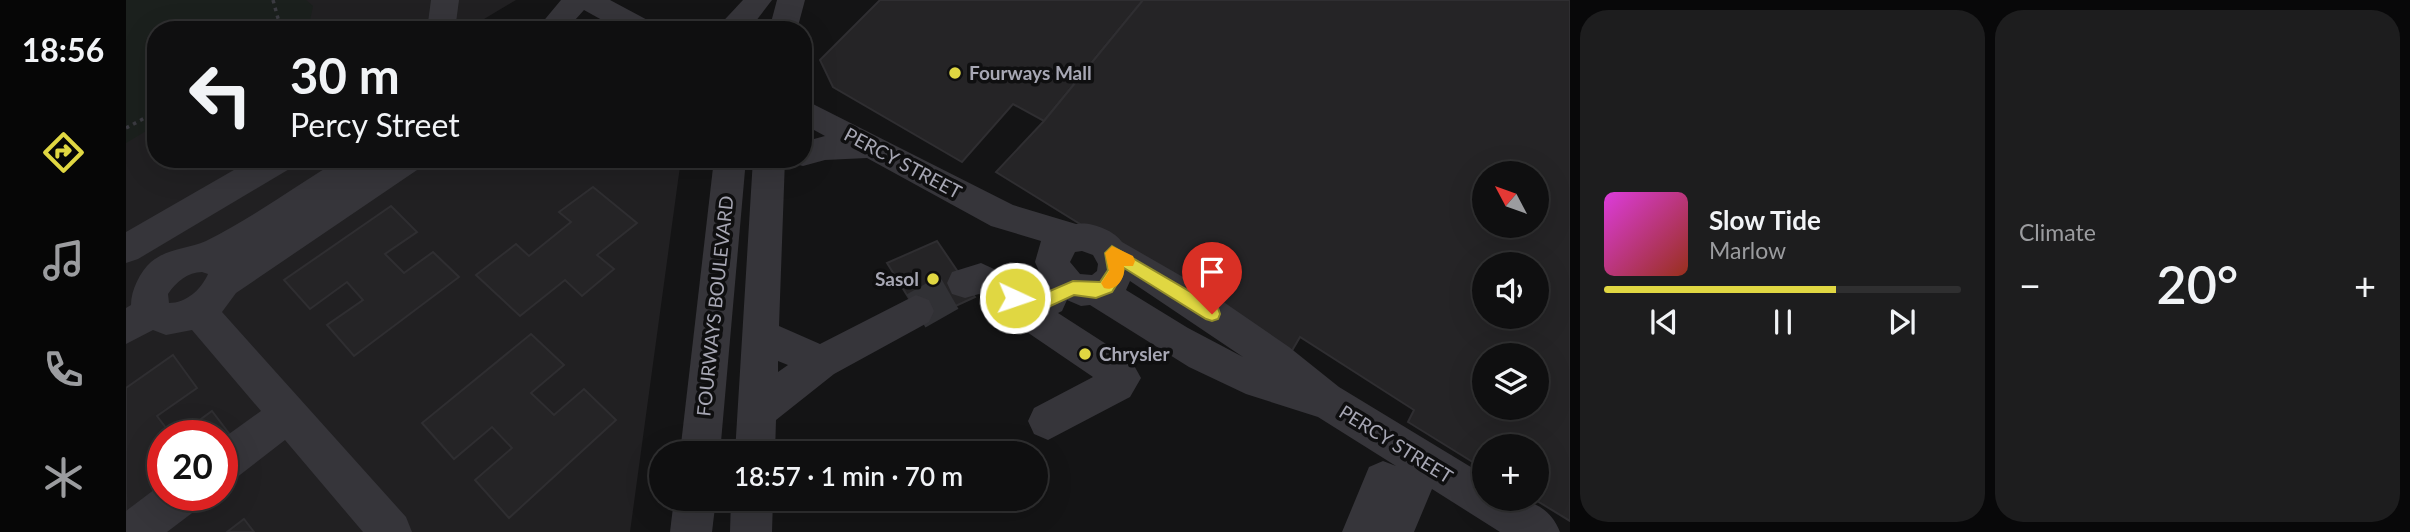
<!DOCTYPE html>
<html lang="en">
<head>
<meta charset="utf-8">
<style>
	:root { --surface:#0f0f10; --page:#1d1d1e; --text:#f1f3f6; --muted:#9b9c9f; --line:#2f2f30; --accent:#e0d742 }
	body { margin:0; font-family:Lato,sans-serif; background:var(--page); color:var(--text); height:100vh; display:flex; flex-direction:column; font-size:26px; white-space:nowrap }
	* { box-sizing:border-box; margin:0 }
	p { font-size:23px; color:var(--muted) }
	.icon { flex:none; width:38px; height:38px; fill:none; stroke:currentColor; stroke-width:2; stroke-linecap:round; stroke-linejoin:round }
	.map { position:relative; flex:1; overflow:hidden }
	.sheet { display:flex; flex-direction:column; gap:10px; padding:10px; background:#080809; width:840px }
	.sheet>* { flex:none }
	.guide { position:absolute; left:21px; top:21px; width:665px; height:147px; border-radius:28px; box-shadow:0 7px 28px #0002,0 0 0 2px var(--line); background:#0f0f10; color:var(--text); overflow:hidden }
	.needle { width:46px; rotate:311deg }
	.buttons { position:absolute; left:1346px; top:161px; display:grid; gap:14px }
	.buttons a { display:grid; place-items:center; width:77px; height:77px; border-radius:50%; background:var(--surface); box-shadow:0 7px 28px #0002,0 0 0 2px var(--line); font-size:35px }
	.speed { position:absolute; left:21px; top:420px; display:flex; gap:14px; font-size:35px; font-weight:700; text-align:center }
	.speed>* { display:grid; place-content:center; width:91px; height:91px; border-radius:50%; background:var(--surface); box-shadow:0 7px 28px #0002,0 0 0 2px var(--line); line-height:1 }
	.speed .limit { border:10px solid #d22; background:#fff; color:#111 }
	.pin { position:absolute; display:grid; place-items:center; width:60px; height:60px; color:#fff; margin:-72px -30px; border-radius:50% 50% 50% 0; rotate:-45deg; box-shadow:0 0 7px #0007 }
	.pin .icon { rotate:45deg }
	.me { position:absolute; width:77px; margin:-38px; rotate:93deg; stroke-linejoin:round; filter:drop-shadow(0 0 5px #0008) }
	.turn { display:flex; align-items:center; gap:24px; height:147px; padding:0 28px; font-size:32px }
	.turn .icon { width:91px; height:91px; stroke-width:2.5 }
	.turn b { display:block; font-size:49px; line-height:60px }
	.big { font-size:52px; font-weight:600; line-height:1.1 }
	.sheet .tile { flex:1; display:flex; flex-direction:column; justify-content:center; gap:10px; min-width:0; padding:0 24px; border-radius:28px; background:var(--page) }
	.song { display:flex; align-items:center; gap:21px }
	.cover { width:84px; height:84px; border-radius:10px; background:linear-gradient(135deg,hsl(300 70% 55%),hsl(10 70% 35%)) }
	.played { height:7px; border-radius:4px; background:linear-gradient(90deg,var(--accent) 65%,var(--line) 65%) }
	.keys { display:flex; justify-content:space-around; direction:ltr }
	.heat { display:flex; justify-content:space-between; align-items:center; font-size:38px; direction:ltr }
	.sheet .tiles { flex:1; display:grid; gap:10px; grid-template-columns:repeat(2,1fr) }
	.trip { position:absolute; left:523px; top:441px; width:399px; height:70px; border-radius:35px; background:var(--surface); box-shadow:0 7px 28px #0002,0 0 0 2px var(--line); font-weight:600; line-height:70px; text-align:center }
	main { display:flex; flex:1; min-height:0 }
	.dock { display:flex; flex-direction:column; width:126px; justify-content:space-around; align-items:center; background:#060606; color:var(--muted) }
	.dock .icon { width:49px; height:49px }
	.dock .on { color:var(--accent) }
	.dock b { font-size:32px; color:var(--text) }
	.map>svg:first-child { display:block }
</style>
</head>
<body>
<main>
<nav class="dock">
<b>18:56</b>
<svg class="icon on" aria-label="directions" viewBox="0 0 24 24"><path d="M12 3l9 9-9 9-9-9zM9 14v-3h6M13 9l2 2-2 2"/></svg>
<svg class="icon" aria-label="music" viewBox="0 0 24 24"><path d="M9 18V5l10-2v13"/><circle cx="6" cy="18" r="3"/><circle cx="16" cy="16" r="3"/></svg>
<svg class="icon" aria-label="phone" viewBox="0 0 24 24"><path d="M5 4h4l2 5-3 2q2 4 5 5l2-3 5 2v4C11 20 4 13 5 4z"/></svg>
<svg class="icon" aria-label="climate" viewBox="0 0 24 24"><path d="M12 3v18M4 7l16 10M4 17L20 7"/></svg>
</nav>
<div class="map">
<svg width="1444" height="532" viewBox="0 0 1444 532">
	<rect width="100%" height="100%" fill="#141415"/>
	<path fill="#212022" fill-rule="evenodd" d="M0,0H390L348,25L347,30H30V159H555L504,532H0ZM37,436H96V495H37Z"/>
	<polygon fill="#1b201d" points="0,0 180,0 187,6 182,30 30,30 30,125 0,143"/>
	<g fill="#252426" stroke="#2f2e31" stroke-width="2" fill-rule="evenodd">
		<polygon points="754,0 1017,0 918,121 887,104 836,162 707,87 694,60"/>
		<path d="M1017,0H1444V521L1408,499H1410V446H1358V469L1282,422L1288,410L1174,337L1164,354L870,172L918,121ZM1358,173H1410V226H1358ZM1358,264H1410V317H1358ZM1358,355H1410V408H1358Z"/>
		<polygon points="467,187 511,223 471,255 488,269 456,296 439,280 394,316 350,275 390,244 403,256 445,222 433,212"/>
		<polygon points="265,206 291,232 259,254 278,273 307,252 333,277 228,356 201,325 237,300 221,282 184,309 158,280"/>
		<polygon points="811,241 849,297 797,321 761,263"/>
		<polygon points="405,334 438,365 405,393 428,415 458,389 490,420 383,518 349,480 386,448 366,427 328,459 296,423"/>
		<polygon points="47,355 71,388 31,416 46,436 37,436 37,495 0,529 0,388"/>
		<polygon points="86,411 111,444 96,456 96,436 52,436"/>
		<polygon points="118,519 128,532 101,532"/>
	</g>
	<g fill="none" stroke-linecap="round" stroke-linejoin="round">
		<polyline stroke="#313135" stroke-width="38" stroke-dasharray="38 19" stroke-linecap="butt" points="790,311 839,283"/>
		<g stroke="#3b3b41" stroke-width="3.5" stroke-dasharray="3.5 4.5" stroke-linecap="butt">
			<polyline points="147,0 153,22 152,30"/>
			<polyline points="0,128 30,112"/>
		</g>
		<g fill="#36353a" fill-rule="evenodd">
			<polygon points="305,0 333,0 329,30 301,30"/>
			<polygon points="435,0 484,0 527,23 531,30 494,30 458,10 440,30 410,30"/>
			<polygon points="617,0 646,0 623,30 589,30"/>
			<polygon points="651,0 679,0 671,30 643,30"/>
			<path d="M677,99L887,205L950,224C964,221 988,230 996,242L1083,292L1163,347L1213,387L1358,475V499C1391,499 1420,497 1434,532H1374L1306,489L1288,532H1216L1243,467L1257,461L1270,466L1192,417L1120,394L1063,367L964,305L955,306L941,300L936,311L932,313L1005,360L1015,378L1004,397L922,440L908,434L902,421L908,408L967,377L898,330L888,312L853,294L839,298L826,294L821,283L826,272L855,263L902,285H919L909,262L915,241L865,226L741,158L699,160L677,166L666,163L664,159H677V142L699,136L677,124ZM956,251L967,255L972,264L971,271L966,275L954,274L944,262L949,252ZM1004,281L1117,357L1062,328L1000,290Z"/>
			<polygon points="127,159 170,159 165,168 12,259 0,263 0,232"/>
			<path d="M214,159H299L294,168L110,293L96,312L280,517L286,532H237L159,440L110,478L96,484V439L135,411L66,330L40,335L27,330L0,344V308L5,305C5,290 14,272 25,262C42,248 62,249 80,241C126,218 170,186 214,159ZM76,272L82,274C75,290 60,303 43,303L42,294C50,282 62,272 76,272Z"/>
			<polygon points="588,159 620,159 594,453 554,453"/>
			<path d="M627,159H659L653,326L694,344L790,295L803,300L808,311L803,322L708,374L650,420L649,453H609ZM652,361L662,365L652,372Z"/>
			<polygon points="37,483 37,495 76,495 70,510 41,532 0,532 0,511"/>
			<polygon points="548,499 590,499 586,532 544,532"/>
			<polygon points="605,499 647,499 646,532 604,532"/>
		</g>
	</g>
	<polygon fill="#e0d742" stroke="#928c2b" stroke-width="2" points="986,246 1092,308 1094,314 1092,319 1086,321 1080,319 998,268 996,276 986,292 970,298 948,295 918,309 883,303 881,298 883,293 889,291 917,294 947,281 974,282 982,270 979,253"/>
	<path fill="#f59e0b" d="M986,246L1007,256L1009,261L1007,266H998C1000,278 990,292 978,288L975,283L983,271L979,253Z"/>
	<g fill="#e0d742" stroke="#0f0f10" stroke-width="2.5">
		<circle cx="829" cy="73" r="7"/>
		<circle cx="807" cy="279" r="7"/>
		<circle cx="959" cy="354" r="7"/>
	</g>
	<g text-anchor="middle" stroke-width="7" stroke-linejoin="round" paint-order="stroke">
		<g font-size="19" font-weight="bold" fill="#a7a7b4" stroke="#0f0f10" text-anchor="start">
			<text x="843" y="80">Fourways Mall</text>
			<text x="793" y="286" text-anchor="end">Sasol</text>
			<text x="973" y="361">Chrysler</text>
		</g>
		<g font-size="19" fill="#a7a7b4" stroke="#0f0f10">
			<text transform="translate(777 163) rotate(28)" y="7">PERCY STREET</text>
			<text transform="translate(589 306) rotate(-84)" y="7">FOURWAYS BOULEVARD</text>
			<text transform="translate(1270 444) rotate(32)" y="7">PERCY STREET</text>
		</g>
	</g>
</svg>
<div class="buttons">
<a><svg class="needle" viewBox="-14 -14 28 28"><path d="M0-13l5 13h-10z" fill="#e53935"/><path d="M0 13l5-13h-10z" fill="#9b9c9f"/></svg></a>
<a><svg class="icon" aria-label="sound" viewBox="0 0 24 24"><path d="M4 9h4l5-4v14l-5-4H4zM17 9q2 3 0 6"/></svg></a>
<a><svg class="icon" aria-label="layers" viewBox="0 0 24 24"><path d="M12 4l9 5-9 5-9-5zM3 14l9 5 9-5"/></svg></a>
<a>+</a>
</div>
<div class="speed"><div class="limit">20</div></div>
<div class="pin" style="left:1086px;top:314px;background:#d93025"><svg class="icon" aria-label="arrive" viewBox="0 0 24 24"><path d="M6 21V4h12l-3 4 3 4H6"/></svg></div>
<svg class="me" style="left:889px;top:298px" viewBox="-20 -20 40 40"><circle r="17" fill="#e0d742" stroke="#fff" stroke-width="3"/><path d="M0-11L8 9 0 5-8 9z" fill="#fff"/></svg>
<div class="trip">18:57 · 1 min · 70 m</div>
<div class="guide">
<div class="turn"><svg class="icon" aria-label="left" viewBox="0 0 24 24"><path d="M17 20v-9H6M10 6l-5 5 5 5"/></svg><div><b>30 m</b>Percy Street</div></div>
</div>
</div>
<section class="sheet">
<div class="tiles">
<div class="tile">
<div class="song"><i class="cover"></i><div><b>Slow Tide</b><p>Marlow</p></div></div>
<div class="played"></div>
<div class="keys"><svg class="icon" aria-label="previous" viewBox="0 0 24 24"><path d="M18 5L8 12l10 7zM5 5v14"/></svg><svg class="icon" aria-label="pause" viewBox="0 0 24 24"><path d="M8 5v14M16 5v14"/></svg><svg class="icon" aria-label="next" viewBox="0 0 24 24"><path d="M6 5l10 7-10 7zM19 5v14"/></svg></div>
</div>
<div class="tile"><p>Climate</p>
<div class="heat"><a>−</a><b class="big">20°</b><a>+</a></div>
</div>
</div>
</section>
</main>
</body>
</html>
